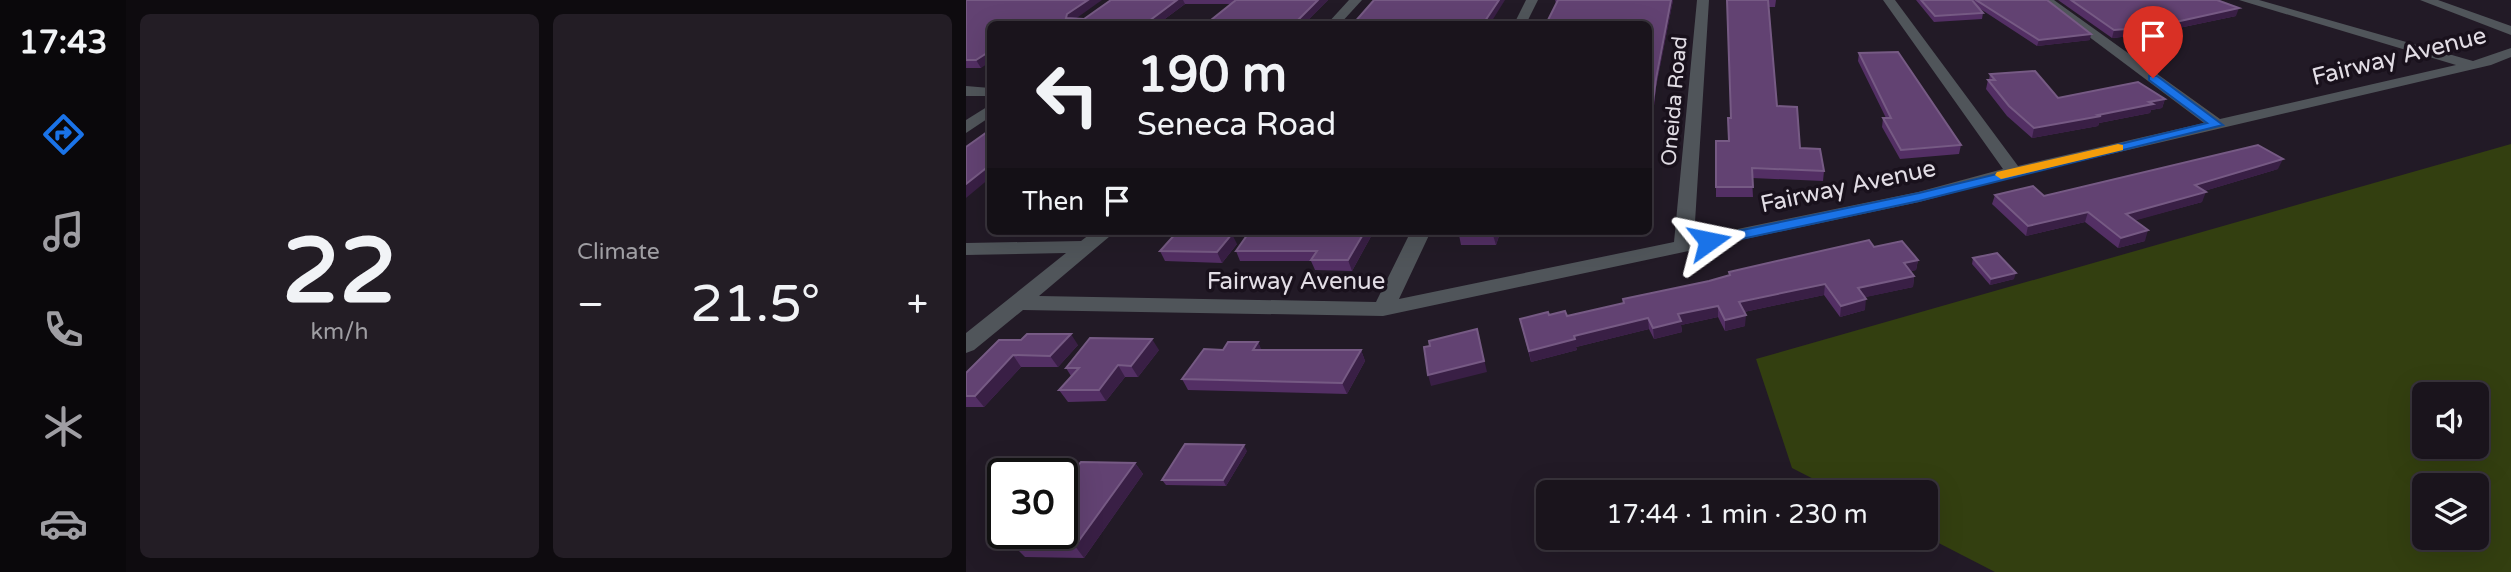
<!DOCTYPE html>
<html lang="en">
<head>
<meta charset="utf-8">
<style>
	:root { --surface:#1a141c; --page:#231d25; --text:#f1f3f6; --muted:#9f9ea3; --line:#38333b; --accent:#1a73e8 }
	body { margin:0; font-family:"Varela Round",sans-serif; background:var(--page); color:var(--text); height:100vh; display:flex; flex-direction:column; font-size:26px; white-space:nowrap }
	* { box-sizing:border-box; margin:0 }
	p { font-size:23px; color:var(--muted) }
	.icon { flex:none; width:38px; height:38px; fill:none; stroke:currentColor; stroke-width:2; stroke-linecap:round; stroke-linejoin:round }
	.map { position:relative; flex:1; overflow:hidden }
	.details { display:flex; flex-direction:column; gap:14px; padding:14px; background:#0e0b0f; width:840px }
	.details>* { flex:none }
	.banner { position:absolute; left:21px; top:21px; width:665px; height:214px; border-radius:10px; box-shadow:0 7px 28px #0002,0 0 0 2px var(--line); background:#1a141c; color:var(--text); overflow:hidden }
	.buttons { position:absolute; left:1446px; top:382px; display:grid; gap:14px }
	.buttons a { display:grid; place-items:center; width:77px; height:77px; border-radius:10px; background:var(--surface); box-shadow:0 7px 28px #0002,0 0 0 2px var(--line); font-size:35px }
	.speed { position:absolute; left:21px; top:458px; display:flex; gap:14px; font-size:35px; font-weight:700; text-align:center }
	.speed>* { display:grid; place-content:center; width:91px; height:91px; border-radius:50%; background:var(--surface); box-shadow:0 7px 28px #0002,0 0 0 2px var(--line); line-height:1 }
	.speed .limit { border:4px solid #111; border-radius:10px; background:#fff; color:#111 }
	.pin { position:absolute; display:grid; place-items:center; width:60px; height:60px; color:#fff; margin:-72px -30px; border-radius:50% 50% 50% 0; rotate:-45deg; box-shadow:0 0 7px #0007 }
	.pin .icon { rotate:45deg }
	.me { position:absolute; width:77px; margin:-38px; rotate:78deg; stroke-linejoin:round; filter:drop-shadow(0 0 5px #0008) }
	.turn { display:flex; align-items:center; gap:24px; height:147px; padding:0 35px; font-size:32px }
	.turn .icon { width:91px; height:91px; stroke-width:2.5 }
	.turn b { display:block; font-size:49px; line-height:60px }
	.then { display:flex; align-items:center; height:66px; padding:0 35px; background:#0003; gap:14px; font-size:26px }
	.big { font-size:52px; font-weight:600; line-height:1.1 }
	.details .tile { flex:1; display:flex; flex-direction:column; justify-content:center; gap:10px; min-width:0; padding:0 24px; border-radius:10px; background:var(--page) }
	.details .dial { align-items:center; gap:0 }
	.dial b { font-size:91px; line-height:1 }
	.heat { display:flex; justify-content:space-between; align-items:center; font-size:38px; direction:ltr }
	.details .tiles { flex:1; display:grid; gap:14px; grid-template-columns:repeat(2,1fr) }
	.trip { position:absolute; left:570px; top:480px; width:402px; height:70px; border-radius:10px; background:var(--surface); box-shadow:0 7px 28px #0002,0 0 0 2px var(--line); font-weight:600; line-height:70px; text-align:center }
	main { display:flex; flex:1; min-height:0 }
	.tab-bar { display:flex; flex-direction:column; width:126px; justify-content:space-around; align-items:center; background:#0a080b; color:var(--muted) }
	.tab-bar .icon { width:49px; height:49px }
	.tab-bar .current { color:var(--accent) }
	.tab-bar b { font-size:32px; color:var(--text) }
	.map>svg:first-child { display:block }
</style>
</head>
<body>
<main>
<nav class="tab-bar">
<b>17:43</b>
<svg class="icon current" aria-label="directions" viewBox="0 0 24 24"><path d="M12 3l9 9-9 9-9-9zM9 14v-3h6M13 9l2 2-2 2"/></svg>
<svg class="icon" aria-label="music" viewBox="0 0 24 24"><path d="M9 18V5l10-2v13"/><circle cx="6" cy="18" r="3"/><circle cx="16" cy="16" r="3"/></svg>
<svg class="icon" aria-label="phone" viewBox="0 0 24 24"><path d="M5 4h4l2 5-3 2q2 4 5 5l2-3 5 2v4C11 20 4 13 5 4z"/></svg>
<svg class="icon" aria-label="climate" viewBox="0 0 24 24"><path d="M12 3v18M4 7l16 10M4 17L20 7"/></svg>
<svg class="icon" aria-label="car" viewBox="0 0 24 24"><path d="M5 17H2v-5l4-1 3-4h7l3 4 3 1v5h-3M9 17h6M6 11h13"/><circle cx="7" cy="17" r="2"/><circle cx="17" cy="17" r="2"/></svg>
</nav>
<section class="details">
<div class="tiles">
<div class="tile dial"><b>22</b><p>km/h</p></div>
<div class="tile"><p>Climate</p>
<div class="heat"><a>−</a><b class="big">21.5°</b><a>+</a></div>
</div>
</div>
</section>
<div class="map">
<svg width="1545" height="572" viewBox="0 0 1545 572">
	<rect width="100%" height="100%" fill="#221a26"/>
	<path fill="#333f10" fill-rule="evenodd" d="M1545,144V572H1029L961,537V492H873L826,468L790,359ZM1458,394H1510V446H1458ZM1458,485H1510V537H1458Z"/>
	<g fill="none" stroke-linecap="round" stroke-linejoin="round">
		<g fill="#50555a" fill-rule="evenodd">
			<polygon points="383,0 396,0 374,24 361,24"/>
			<polygon points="560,0 572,0 560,24 548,24"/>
			<polygon points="731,0 743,0 728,238 952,192 1037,169 917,0 929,0 1052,166 1238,123 1074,0 1088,0 1254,119 1490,65 1273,0 1293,0 1507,61 1545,48 1545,57 1525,65 1051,176 953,202 417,316 57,310 8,350 0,353 0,333 100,253 0,255 0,243 115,241 128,231 150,231 73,296 410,302 445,231 465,231 433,299 708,242"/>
			<polygon points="1454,0 1472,0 1545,26 1545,35"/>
			<polygon points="0,86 24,88 24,96 0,96"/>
			<polygon points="24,105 24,117 0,133 0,120"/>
		</g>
	</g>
	<g fill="#532f64">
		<polygon points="0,0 110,18 118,19 145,0 362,0 338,24 240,24 265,4 219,4 192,24 24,24 15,68 0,68"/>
		<polygon points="589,0 707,0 690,87 685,134 682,134 682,24 590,3"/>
		<polygon points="761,0 810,0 809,7 803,7 811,106 834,148 858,171 857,181 786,178 787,197 750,197 750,141 763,141 765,118"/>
		<polygon points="950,0 1081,0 1124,40 1071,46 1013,8 1017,13 1016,19 968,22"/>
		<polygon points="1092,0 1251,0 1270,16 1184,34 1146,38"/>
		<polygon points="893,53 995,145 993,154 934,159 916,127 917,118 920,118 892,61"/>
		<polygon points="1024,74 1092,98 1199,99 1196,108 1185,110 1184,113 1133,123 1132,126 1066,138 1041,116 1020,89 1022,80 1023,80"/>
		<polygon points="1312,169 1238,191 1236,202 1169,220 1179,241 1152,248 1119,222 1060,236 1026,204 1029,195 1078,196"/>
		<polygon points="408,231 386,271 349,270 345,261 274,261 270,251"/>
		<polygon points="494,231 613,231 612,232 534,233 530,245 495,245 493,235"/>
		<polygon points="271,244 256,263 199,261 194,251"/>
		<polygon points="908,247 952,260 950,270 945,271 948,276 947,287 899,297 899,310 874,317 858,295 778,312 779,326 759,331 752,317 715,325 716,332 688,339 683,329 610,347 611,350 565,362 554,319 583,315 601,316 657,303 657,299 743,281 763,275 763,272"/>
		<polygon points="1007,258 1048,279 1024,285 1006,264"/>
		<polygon points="55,340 112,345 92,367 55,367 18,407 0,407 0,373"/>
		<polygon points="292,342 295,350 395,350 399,361 381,394 222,390 216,379 257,350"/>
		<polygon points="193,350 172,377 159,377 140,401 102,402 93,390 105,376 100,368"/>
		<polygon points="281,451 260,486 200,485 196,480"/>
		<polygon points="169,463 177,474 118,558 59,557 48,546 107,472"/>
	</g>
	<g fill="#391f45">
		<polygon points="122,0 136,0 105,22 100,18 101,14"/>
		<polygon points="211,0 217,0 219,4 192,24 179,24"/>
		<polygon points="352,0 362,0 338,24 328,24"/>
		<polygon points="533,0 539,0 524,24 517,24"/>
		<polygon points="705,0 707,0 690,87 685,134 684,125 690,79"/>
		<polygon points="1273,8 1270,16 1184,34 1146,38 1148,30"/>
		<polygon points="1125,34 1124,40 1071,46 1073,40"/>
		<polygon points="24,51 24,62 15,68 10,60"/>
		<polygon points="1199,99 1196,108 1185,110 1184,113 1133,123 1132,126 1066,138 1068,128"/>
		<polygon points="1317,159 1312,169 1225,195 1229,185"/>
		<polygon points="24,165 24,178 0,198 0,184"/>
		<polygon points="1240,192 1236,202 1157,224 1160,214"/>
		<polygon points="1122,212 1119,222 1060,236 1062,226"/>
		<polygon points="1182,230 1179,241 1152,248 1155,238"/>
		<polygon points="399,231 408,231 386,271 382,260"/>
		<polygon points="529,231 533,231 534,233 530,245 527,235"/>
		<polygon points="266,234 271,244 256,263 251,252"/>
		<polygon points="952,260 950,270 936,273 938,263"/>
		<polygon points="1050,273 1048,279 1024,285 1025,279"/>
		<polygon points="948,276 947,287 891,299 892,288"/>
		<polygon points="859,284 858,295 773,313 773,302"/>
		<polygon points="900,299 899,310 874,317 875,306"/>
		<polygon points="752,306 752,317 715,325 716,332 688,339 687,328 712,314"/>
		<polygon points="780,315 779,326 759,331 759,320"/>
		<polygon points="682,318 683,329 610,347 611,350 565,362 563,351 608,336"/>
		<polygon points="511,329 521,372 465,386 462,375"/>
		<polygon points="105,334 112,345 92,367 84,356"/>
		<polygon points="186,339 193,350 172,377 165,366"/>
		<polygon points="292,342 297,353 287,350"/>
		<polygon points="395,350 399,361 381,394 376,383"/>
		<polygon points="47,355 55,367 18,407 9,396"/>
		<polygon points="152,365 159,377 140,401 133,390"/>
		<polygon points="278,445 281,451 260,486 257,480"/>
		<polygon points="169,463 177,474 118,558 109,546"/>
	</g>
	<g fill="#624272" stroke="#765a84" stroke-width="2">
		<polygon points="0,0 122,0 101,14 100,18 118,19 145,0 211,0 179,24 24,24 24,51 10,60 0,60"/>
		<polygon points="270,0 352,0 328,24 240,24"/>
		<polygon points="408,0 533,0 517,24 387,24"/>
		<polygon points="592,0 705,0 690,79 684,125 682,125 682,24 580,24"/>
		<polygon points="761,0 802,0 811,106 831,107 834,148 854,149 858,171 786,168 787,187 750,187 750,141 763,141 762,118 765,118"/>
		<polygon points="955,0 1006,0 1017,13 969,16"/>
		<polygon points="1010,0 1081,0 1125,34 1073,40"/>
		<polygon points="1105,0 1251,0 1273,8 1187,27 1148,30"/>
		<polygon points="932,52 995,145 935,150 917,118 925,118 893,53"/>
		<polygon points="1069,71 1092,98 1172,82 1199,99 1183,102 1187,104 1132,115 1135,116 1068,128 1043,106 1022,80 1029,80 1024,74"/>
		<polygon points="24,130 24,165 0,184 0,147"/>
		<polygon points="1292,145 1317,159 1229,185 1240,192 1160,214 1182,230 1155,238 1122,212 1062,226 1029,195 1067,186 1078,196"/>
		<polygon points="284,231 399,231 382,260 345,260 351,251 270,251"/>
		<polygon points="494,231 529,231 527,235 493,235"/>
		<polygon points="211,232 266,234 251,252 194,251"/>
		<polygon points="903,240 908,247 936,241 952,260 938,263 948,276 892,288 900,299 875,306 859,284 773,302 780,315 759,320 752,306 712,314 715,321 687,328 682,318 608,336 609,339 563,351 554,319 582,312 583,315 599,311 601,316 658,303 657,299 743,281 764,275 763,272"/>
		<polygon points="1031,253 1050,273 1025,279 1007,258"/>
		<polygon points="511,329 518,361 462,375 458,347 464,346 463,341"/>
		<polygon points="61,334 105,334 84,356 47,355 9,396 0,396 0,373 33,340 55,340"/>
		<polygon points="124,338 186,339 165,366 152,365 133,390 93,390 113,368 100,368"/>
		<polygon points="262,342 292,342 287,350 395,350 376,383 216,379 238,349 257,350"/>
		<polygon points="219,444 278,445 257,480 196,480"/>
		<polygon points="115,462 169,463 109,546 48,546 58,534 96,534 96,476 100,472 107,472"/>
	</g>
	<polygon fill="#1a73e8" stroke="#114b97" stroke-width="2" points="1183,76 1191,76 1257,125 953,201 743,246 736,241 743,237 953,193 1241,123 1183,80"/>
	<polygon fill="#f59e0b" points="1152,144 1157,145 1157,150 1035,179 1029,175 1031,172"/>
	<g text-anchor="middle" stroke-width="7" stroke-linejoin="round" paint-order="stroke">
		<g font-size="21" fill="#e2dde5" stroke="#19111c">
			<text transform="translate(708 101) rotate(-85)" y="7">Oneida Road</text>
		</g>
		<g font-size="24" fill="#e2dde5" stroke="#19111c">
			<text transform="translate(1433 56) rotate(-14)" y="8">Fairway Avenue</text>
			<text transform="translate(882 186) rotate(-12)" y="8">Fairway Avenue</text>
			<text x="330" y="289">Fairway Avenue</text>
		</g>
	</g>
</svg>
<div class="buttons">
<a><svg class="icon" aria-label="sound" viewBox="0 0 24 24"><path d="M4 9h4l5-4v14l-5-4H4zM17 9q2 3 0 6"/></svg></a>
<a><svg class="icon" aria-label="layers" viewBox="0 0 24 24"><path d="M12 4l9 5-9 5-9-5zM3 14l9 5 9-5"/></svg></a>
</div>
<div class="speed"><div class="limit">30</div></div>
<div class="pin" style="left:1187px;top:78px;background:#d93025"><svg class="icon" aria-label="arrive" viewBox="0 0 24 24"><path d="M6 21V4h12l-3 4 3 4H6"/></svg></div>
<svg class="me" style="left:743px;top:241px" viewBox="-20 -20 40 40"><path d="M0-17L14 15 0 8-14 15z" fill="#1a73e8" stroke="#fff" stroke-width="4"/></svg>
<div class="trip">17:44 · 1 min · 230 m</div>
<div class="banner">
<div class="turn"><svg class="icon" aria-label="left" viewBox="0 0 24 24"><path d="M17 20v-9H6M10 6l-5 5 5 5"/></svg><div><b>190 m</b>Seneca Road</div></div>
<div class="then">Then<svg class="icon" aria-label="arrive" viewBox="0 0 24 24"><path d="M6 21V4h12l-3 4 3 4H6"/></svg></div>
</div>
</div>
</main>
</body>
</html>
